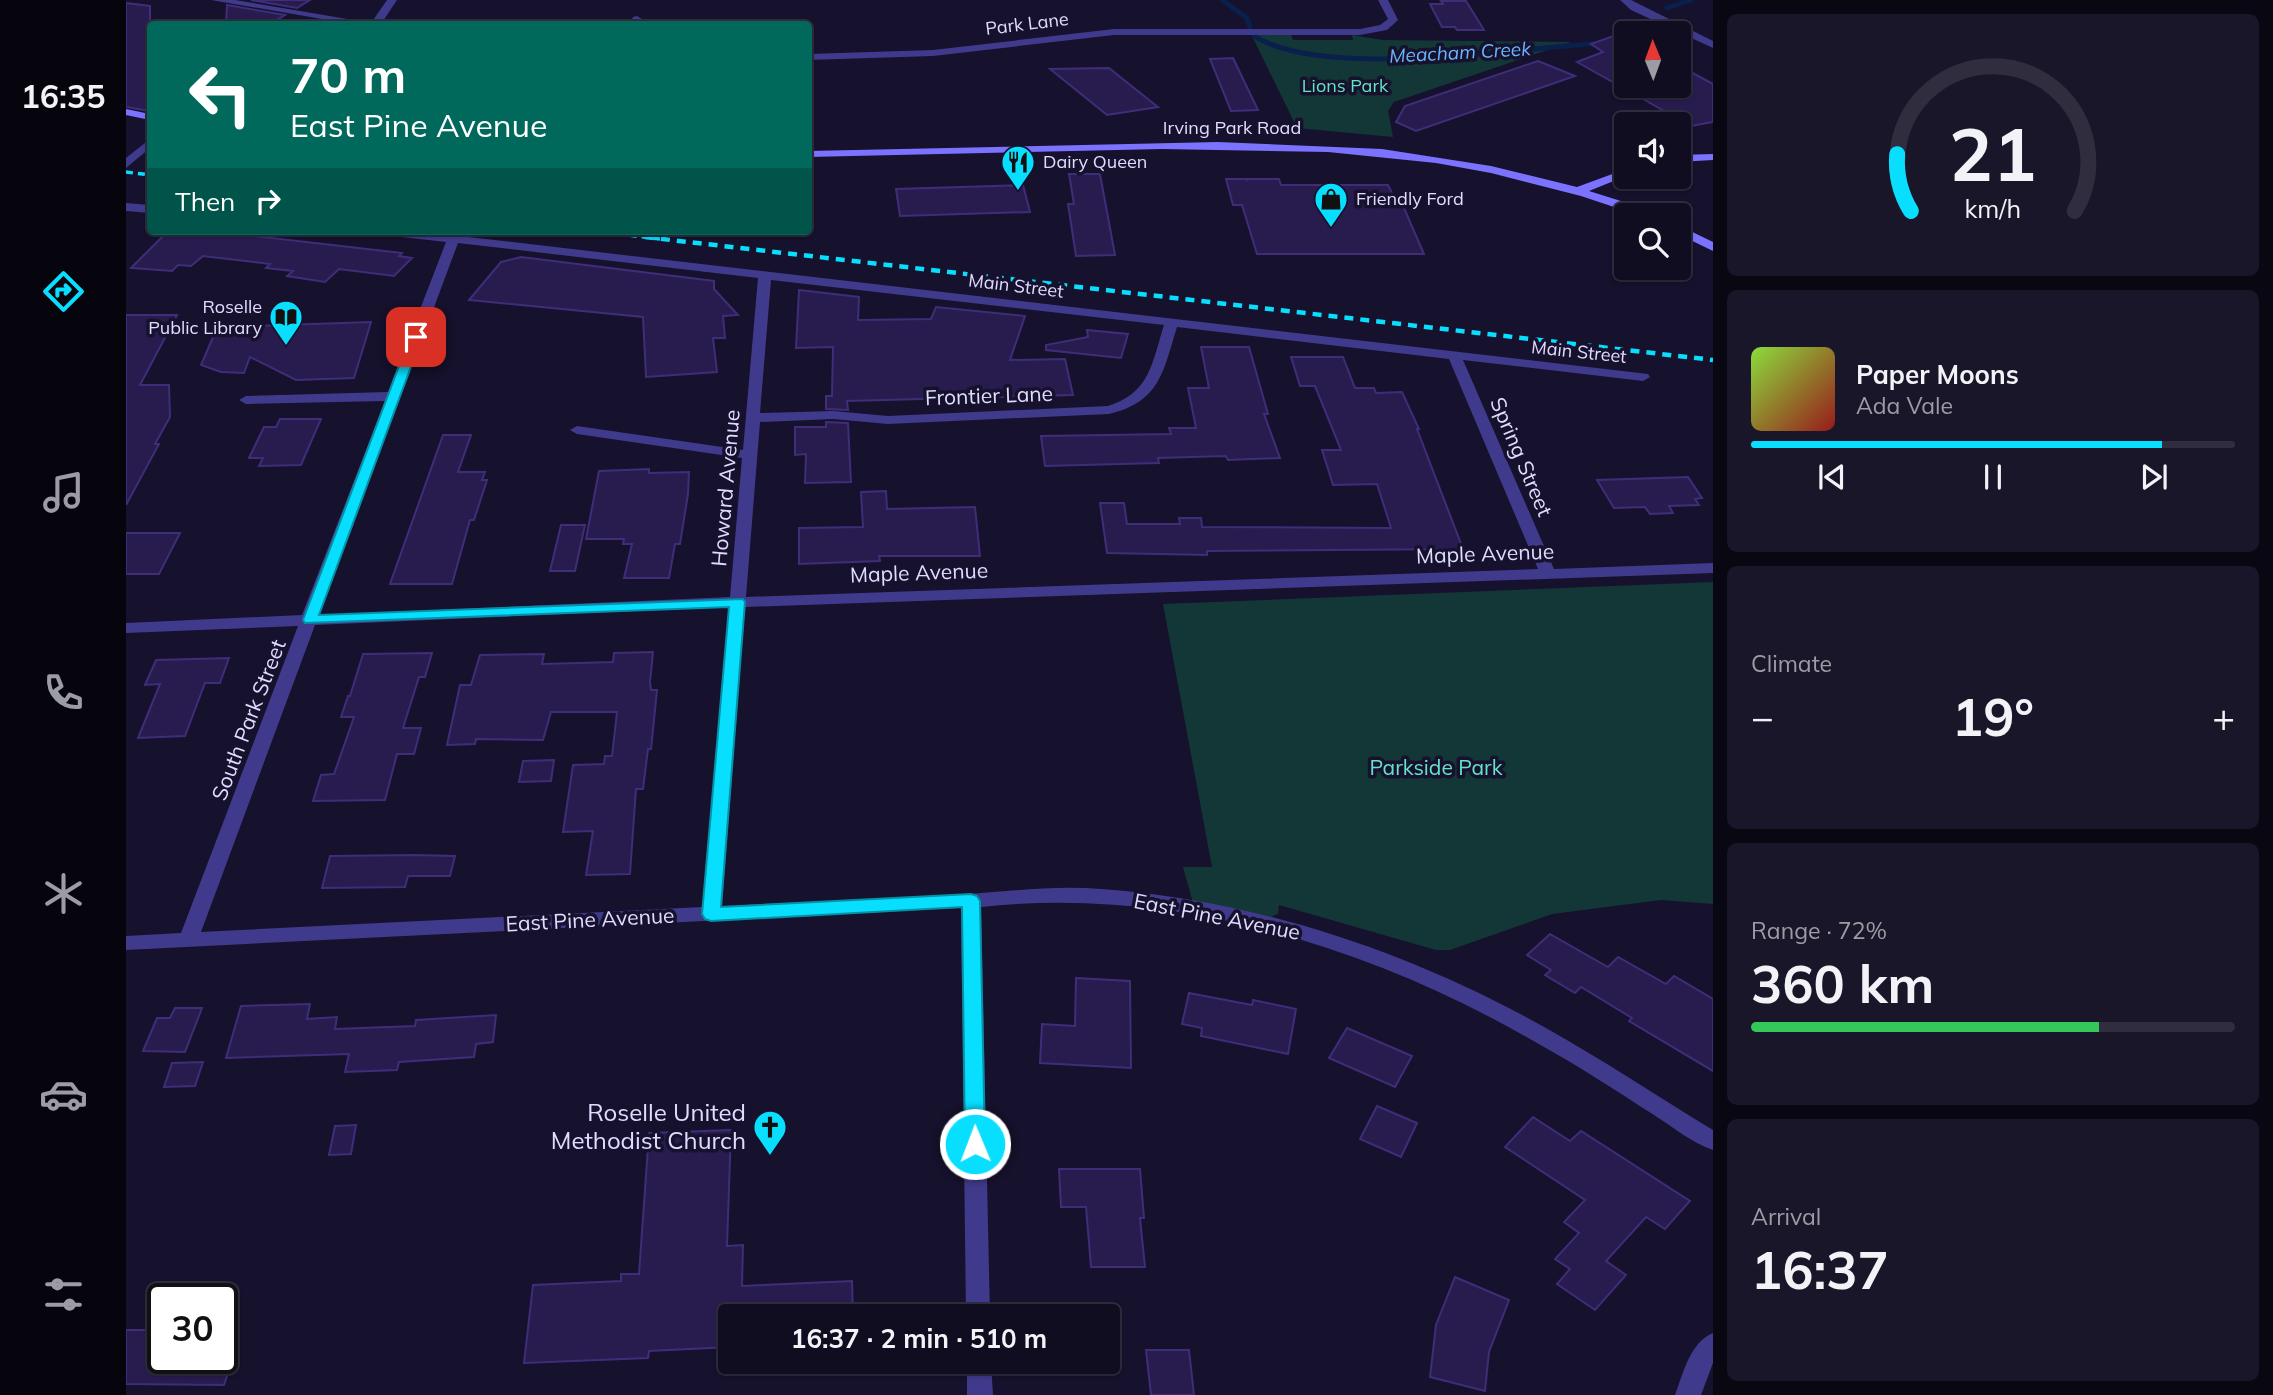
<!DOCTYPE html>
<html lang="en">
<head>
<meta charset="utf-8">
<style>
	:root { --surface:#100d21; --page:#19162a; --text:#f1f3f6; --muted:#9c9ca5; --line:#302d3f; --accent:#08dfff }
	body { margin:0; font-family:Mulish,sans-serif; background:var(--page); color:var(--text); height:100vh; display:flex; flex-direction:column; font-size:26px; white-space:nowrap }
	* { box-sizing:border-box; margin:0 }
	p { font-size:23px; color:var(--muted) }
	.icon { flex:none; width:38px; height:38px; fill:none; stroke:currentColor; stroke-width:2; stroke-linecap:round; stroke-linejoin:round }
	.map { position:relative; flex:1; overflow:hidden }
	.details { display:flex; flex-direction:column; gap:14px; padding:14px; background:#090712; width:560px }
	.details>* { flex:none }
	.hud { position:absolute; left:21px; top:21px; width:665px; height:214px; border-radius:7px; box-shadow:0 2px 5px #0004,0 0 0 2px var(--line); background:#00695c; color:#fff; overflow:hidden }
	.needle { width:46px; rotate:359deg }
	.controls { position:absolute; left:1488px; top:21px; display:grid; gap:14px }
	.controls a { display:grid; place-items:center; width:77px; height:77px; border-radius:7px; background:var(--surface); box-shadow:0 2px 5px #0004,0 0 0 2px var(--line); font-size:35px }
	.speed { position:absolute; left:21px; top:1283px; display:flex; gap:14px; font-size:35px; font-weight:700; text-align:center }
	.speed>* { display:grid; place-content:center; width:91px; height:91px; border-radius:50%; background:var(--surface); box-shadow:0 2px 5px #0004,0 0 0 2px var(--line); line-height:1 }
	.speed .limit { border:4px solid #111; border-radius:10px; background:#fff; color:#111 }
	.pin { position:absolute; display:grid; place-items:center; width:60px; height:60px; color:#fff; margin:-30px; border-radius:14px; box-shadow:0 4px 10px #0006 }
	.me { position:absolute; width:77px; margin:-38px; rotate:359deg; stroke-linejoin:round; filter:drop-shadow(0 0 5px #0008) }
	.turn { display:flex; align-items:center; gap:24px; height:147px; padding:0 28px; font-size:32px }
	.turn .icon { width:91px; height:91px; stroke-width:2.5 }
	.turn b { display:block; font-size:49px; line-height:60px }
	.then { display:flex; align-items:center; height:66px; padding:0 28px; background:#0003; gap:14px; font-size:26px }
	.big { font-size:52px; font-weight:700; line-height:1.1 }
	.details .card { flex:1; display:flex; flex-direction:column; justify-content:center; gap:10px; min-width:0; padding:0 24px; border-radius:10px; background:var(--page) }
	.details .dial { align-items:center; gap:0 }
	.dial svg { height:182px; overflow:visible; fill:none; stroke:var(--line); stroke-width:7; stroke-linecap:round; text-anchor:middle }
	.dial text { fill:var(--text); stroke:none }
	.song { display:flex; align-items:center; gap:21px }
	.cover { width:84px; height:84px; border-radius:10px; background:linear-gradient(135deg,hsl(90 70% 55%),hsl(0 70% 35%)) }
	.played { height:7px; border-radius:4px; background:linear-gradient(90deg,var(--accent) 85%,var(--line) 85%) }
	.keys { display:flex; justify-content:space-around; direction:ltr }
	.heat { display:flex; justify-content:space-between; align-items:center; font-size:38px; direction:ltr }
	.charge { height:10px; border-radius:5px; background:linear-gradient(90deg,#34c759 72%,var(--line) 0) }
	.trip { position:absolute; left:592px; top:1304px; width:402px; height:70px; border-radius:7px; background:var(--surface); box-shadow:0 2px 5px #0004,0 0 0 2px var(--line); font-weight:700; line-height:70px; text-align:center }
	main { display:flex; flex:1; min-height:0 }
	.menu { display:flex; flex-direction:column; width:126px; justify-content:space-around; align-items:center; background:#06050d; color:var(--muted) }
	.menu .icon { width:49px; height:49px }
	.menu .current { color:var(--accent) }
	.menu b { font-size:32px; color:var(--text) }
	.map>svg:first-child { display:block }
</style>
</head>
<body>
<main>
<nav class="menu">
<b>16:35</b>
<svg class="icon current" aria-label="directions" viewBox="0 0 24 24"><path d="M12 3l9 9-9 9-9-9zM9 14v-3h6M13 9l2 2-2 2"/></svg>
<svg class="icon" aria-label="music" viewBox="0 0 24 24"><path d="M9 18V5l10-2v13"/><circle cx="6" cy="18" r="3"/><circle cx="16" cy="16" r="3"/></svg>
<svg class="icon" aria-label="phone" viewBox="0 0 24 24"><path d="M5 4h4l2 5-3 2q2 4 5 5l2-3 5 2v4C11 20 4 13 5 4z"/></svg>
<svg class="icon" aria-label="climate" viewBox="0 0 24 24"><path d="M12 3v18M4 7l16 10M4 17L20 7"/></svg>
<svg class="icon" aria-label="car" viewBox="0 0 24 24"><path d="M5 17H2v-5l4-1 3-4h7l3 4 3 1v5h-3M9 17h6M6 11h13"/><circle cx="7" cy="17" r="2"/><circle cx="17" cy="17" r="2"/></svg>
<svg class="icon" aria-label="filters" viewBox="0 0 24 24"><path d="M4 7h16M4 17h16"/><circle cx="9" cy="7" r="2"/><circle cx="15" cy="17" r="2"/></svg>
</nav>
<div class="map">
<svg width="1587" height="1395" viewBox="0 0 1587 1395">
	<rect width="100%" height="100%" fill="#16112c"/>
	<g fill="#133736">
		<polygon points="1126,32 1164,32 1167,40 1227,40 1226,35 1257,40 1445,42 1268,102 1262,111 1267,137 1171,128 1126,36"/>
		<polygon points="1587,582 1587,904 1535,900 1426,914 1324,950 1310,950 1153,905 1152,914 1142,918 1067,903 1057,867 1086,867 1037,604"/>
	</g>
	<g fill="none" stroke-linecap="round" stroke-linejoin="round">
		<g stroke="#09204c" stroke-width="5">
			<polyline points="1096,0 1121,18 1124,27"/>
			<polyline points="1541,8 1565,0"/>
			<path d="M1128,36C1198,80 1392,48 1477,43"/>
		</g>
	</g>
	<g fill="#281c4e" stroke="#3f2d7a" stroke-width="2">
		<polygon points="125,0 184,0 171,8"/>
		<polygon points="1315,1 1340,1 1358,30 1331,30 1329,27 1316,27 1304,4 1317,4"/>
		<polygon points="0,3 24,6 24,111 0,107"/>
		<polygon points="101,5 159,15 144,24 100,24"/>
		<polygon points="1490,35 1500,42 1500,86 1552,86 1552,65 1587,84 1587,122 1565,126 1451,62 1477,52 1465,44"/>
		<polygon points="1107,58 1132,110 1105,111 1084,59"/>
		<polygon points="1412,61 1449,76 1290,131 1270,122 1279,106"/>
		<polygon points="983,68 1032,107 981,115 924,69"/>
		<polygon points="943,174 974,174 989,255 950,256 942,204 948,204"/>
		<polygon points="1100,179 1121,179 1122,181 1121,179 1153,179 1155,185 1262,185 1270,201 1275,201 1298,254 1131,254 1116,205 1107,205"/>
		<polygon points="897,185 904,212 774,216 770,189"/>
		<polygon points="42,231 102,233 276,253 273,256 286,258 268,276 213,269 199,282 161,276 167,271 140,268 144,264 77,256 65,266 52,265 46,271 5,268"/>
		<polygon points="395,257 588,281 588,289 612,315 597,316 599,338 587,338 591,372 520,377 517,317 343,300 375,262"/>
		<polygon points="673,290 733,297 732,320 805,319 810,307 899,316 884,360 939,359 947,395 721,401 722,410 700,409 700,396 706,396 707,347 670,348"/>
		<polygon points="0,315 51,315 14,385 43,385 44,417 29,444 33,444 0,505"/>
		<polygon points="245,322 228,378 170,380 124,357 118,373 95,372 75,365 87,337 92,337 96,327"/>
		<polygon points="961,330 1002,334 995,358 920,350 920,345 962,337"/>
		<polygon points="1075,347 1123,347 1142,414 1138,414 1154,458 1102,460 1100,456 1032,458 1033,463 919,466 915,436 1045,434 1043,428 1070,428 1062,388 1083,388"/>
		<polygon points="1165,357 1217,357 1229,388 1248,388 1250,393 1276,392 1293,429 1291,429 1337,549 1081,551 1081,555 981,553 974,503 998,503 1001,524 1054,524 1053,518 1075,518 1076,527 1265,528 1251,484 1207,485 1196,450 1215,450 1189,386 1174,386"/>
		<polygon points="154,419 195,419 175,465 133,466 137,458 123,458 138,427 150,427"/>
		<polygon points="700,422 722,423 725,482 679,483 680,454 669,455 669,427 700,427"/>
		<polygon points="317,435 345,435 332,472 359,472 356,480 361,480 348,520 344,520 326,584 264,584"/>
		<polygon points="523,469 523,473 563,472 562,494 554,544 549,544 543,578 498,578 506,544 497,544 498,539 460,539 473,471"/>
		<polygon points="1562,477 1576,498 1569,499 1573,505 1543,506 1547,513 1524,514 1519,507 1488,508 1471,480"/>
		<polygon points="760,491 761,509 849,507 854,556 753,556 754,561 673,564 673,528 737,527 735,492"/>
		<polygon points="435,525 459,525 449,571 424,571"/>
		<polygon points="0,533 54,533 33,574 0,574"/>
		<polygon points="527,652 524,682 525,690 531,690 525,749 522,749 517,789 510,789 504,874 460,875 467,831 437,832 447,765 478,764 479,756 486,756 491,712 425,712 417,740 350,739 349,744 321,745 334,685 345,685 354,655 418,654 416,664 487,662 488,653"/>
		<polygon points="306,653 299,677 293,677 277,728 295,728 288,754 271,754 259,800 187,801 195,775 208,774 228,717 215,717 222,696 224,696 237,654"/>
		<polygon points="103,658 94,683 79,683 59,736 12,738 34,684 19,685 30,660"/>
		<polygon points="428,760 425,781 393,782 397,761"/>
		<polygon points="289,855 329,856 324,876 282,876 279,887 196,888 204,856"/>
		<polygon points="1424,934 1482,967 1492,957 1540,984 1548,976 1587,999 1587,1071 1503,1021 1506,1018 1455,987 1449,993 1419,975 1425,970 1401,955"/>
		<polygon points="950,978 1004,981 1005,1068 914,1063 916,1024 949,1026"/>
		<polygon points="1063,993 1126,1005 1127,1000 1170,1009 1162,1054 1075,1036 1076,1028 1056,1024"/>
		<polygon points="184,1004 181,1019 211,1017 209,1029 289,1026 290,1020 370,1015 367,1042 350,1044 348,1057 273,1062 271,1070 219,1072 223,1054 100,1058 115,1006"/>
		<polygon points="49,1008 76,1008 59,1052 17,1051 31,1018 44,1018"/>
		<polygon points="1221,1028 1286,1056 1269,1087 1203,1058"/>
		<polygon points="77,1062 69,1086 38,1087 46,1063"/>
		<polygon points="1251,1106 1291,1123 1275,1157 1234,1139"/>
		<polygon points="1407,1117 1444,1141 1455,1131 1564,1201 1539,1229 1520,1217 1480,1261 1500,1275 1469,1310 1431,1284 1444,1269 1429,1259 1453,1233 1438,1222 1459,1200 1379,1147"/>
		<polygon points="230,1125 225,1154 203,1155 209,1126"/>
		<polygon points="605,1130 601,1246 617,1245 616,1286 726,1281 727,1316 604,1316 604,1347 523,1351 522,1358 398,1363 407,1285 495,1281 495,1274 513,1274 523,1133"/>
		<polygon points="933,1169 1014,1169 1018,1218 1014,1218 1019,1267 965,1267 960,1207 935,1207"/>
		<polygon points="1329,1277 1383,1300 1363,1352 1359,1391 1304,1377 1310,1325"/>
		<polygon points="0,1330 37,1330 37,1358 107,1358 98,1385 0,1384"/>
		<polygon points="1020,1350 1063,1350 1068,1395 1025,1395"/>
	</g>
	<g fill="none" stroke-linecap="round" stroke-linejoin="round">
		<g fill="#403a8c" fill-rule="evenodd">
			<polygon points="85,0 109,0 245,23 261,0 271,0 255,24 225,24"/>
			<polygon points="1252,0 1262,0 1272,20 1261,30 1234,35 988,35 807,56 682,60 682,54 807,50 988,29 1234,29 1254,25 1262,19"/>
			<polygon points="1494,0 1505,0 1587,41 1587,48 1505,10"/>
			<polygon points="511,16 516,19 514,24 504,24 507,17"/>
			<polygon points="24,139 24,148 0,168 0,158"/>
			<polygon points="0,203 24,205 24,213 0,211"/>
			<path d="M252,231L322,235L324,231H336L334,236L1522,374L1524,377L1517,381L1337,360L1428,569L1587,563V573L619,607L596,906C678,902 761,900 843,894C887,891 931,885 975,889C1131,900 1284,952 1420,1028C1477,1060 1531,1096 1587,1130V1150C1566,1143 1547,1127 1528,1115C1489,1090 1451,1065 1411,1043C1244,946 1049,886 855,907L864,1316H840L835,908L0,950V936L55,933L172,626L0,633V623L176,615L259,401L120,404L113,400L120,396L262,392L320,242L258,235ZM332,243L632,278L617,450L451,426L444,430L451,434L616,458L604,597L193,615ZM645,280L1038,325C1026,363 1024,393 982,406L762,416L707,411L634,413ZM1051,327L1323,359L1412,569L620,597L634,422L707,419L762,424L983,414C1034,402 1037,372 1051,327ZM603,607L576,907L75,932L189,625Z"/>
			<path d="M1587,1333V1363L1575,1395H1549C1557,1374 1564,1342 1587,1333Z"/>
			<polygon points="841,1362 865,1362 867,1395 841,1395"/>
		</g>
		<g fill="#7b73ff" fill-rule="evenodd">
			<polygon points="0,109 24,114 24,120 0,115"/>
			<polygon points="1092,142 1256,149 1365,166 1451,187 1500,169 1500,176 1463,191 1514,207 1528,215 1512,215 1455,196 1365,173 1310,163 1202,152 1036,149 682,157 682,151"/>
			<polygon points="1587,154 1587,160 1552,162 1552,155"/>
			<polygon points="1552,225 1587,242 1587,251 1552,234"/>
		</g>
		<g stroke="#08dfff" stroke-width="3.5" stroke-dasharray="7 5" stroke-linecap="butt">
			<polyline points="0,172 24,175"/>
			<polyline points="468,231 534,239"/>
		</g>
		<polyline stroke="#08dfff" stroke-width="4.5" stroke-dasharray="9 7" stroke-linecap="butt" points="519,237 1587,360"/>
	</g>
	<polygon fill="#08dfff" stroke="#0591a6" stroke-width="2" points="290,333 296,337 193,615 617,599 619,602 595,907 845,894 851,896 854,901 859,1144 856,1150 849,1153 842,1150 839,1144 836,907 585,921 579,919 576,914 603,607 179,623 177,620 284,337"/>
	<defs>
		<symbol id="restaurant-pin" viewBox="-11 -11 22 30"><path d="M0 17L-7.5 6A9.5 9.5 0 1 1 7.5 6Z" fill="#08dfff" stroke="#16112c"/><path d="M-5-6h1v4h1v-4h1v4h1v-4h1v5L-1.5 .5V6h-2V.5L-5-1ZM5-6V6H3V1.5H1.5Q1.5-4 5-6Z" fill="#111"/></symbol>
		<symbol id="shop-pin" viewBox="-11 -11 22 30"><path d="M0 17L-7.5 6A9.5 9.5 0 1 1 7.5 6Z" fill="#08dfff" stroke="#16112c"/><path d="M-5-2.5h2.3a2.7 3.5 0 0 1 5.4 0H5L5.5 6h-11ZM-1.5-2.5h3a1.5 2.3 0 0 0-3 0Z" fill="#111"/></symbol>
		<symbol id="library-pin" viewBox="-11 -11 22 30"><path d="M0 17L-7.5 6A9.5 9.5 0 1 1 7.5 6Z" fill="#08dfff" stroke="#16112c"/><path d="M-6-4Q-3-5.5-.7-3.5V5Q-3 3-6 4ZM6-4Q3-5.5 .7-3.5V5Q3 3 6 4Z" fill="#111"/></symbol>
		<symbol id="church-pin" viewBox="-11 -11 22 30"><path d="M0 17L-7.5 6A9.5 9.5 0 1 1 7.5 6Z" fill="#08dfff" stroke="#16112c"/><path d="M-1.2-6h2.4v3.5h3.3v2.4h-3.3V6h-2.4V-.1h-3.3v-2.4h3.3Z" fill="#111"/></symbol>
	</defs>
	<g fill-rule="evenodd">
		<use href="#restaurant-pin" x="873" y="143" width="38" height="52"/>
		<use href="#shop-pin" x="1186" y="180" width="38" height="52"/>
		<use href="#library-pin" x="141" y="298" width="38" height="52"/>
		<use href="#church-pin" x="625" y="1108" width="38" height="52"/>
	</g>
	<g text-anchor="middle" stroke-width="7" stroke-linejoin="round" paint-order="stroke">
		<g font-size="18" fill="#e1dcff" stroke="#16112c">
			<text transform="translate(901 24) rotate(-7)" y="6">Park Lane</text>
			<text x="1106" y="134">Irving Park Road</text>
			<text transform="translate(890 286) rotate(7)" y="6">Main Street</text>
			<text transform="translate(1453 352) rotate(6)" y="6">Main Street</text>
		</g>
		<g font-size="18" fill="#63e4c8" stroke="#16112c">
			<text x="1219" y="92">Lions Park</text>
		</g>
		<g font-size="18" fill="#e1dcff" stroke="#16112c" text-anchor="start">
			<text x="917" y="168">Dairy Queen</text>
			<text x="1230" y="205">Friendly Ford</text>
			<text x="136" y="313" text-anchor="end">Roselle<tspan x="136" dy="21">Public Library</tspan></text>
		</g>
		<g font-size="19" font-style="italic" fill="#6ab5ff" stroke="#16112c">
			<text transform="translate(1334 52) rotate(-3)" y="7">Meacham Creek</text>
		</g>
		<g font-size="21" fill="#e1dcff" stroke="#16112c">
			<text transform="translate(863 396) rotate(-2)" y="7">Frontier Lane</text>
			<text transform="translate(1395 457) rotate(67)" y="7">Spring Street</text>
			<text transform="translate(600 488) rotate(-85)" y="7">Howard Avenue</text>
			<text transform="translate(1359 554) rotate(-2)" y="7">Maple Avenue</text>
			<text transform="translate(793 573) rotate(-2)" y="7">Maple Avenue</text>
			<text transform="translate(123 720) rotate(-69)" y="7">South Park Street</text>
			<text transform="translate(1091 917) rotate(11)" y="7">East Pine Avenue</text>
			<text transform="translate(464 920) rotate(-3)" y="7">East Pine Avenue</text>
		</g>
		<g font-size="21" fill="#63e4c8" stroke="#16112c">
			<text x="1310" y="775">Parkside Park</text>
		</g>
		<g font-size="24" fill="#e1dcff" stroke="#16112c" text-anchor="end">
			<text x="620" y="1121">Roselle United<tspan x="620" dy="28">Methodist Church</tspan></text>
		</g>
	</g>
</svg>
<div class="controls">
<a><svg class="needle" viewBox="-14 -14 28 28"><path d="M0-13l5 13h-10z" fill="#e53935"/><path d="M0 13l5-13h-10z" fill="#9c9ca5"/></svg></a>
<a><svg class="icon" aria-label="sound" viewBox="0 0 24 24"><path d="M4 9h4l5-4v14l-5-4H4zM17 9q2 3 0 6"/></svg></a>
<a><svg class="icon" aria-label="search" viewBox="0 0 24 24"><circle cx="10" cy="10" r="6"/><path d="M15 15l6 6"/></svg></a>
</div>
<div class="speed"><div class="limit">30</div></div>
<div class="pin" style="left:290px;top:337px;background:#d93025"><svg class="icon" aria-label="arrive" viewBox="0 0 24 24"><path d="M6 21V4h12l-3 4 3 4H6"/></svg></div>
<svg class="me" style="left:849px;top:1144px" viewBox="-20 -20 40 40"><circle r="17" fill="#08dfff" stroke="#fff" stroke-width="3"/><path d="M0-11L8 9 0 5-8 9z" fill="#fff"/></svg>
<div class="trip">16:37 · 2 min · 510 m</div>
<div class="hud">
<div class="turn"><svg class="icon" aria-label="left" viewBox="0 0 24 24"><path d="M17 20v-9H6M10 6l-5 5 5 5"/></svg><div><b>70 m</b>East Pine Avenue</div></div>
<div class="then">Then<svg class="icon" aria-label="right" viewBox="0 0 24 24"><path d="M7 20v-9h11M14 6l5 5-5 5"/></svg></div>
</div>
</div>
<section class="details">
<div class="card dial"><svg viewBox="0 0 100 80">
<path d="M14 69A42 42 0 1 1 86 69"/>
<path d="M14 69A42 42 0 0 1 8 44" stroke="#08dfff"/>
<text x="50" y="56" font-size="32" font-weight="700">21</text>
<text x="50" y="72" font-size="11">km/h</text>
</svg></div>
<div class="card">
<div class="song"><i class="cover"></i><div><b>Paper Moons</b><p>Ada Vale</p></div></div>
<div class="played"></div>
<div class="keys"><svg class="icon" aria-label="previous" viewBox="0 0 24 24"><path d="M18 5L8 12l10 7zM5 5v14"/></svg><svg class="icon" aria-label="pause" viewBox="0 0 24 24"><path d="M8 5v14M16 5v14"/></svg><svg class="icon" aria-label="next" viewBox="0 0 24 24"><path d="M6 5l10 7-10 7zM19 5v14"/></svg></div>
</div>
<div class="card"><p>Climate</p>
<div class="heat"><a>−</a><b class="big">19°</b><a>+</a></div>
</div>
<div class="card"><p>Range · 72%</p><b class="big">360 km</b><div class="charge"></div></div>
<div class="card"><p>Arrival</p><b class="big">16:37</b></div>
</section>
</main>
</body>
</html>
